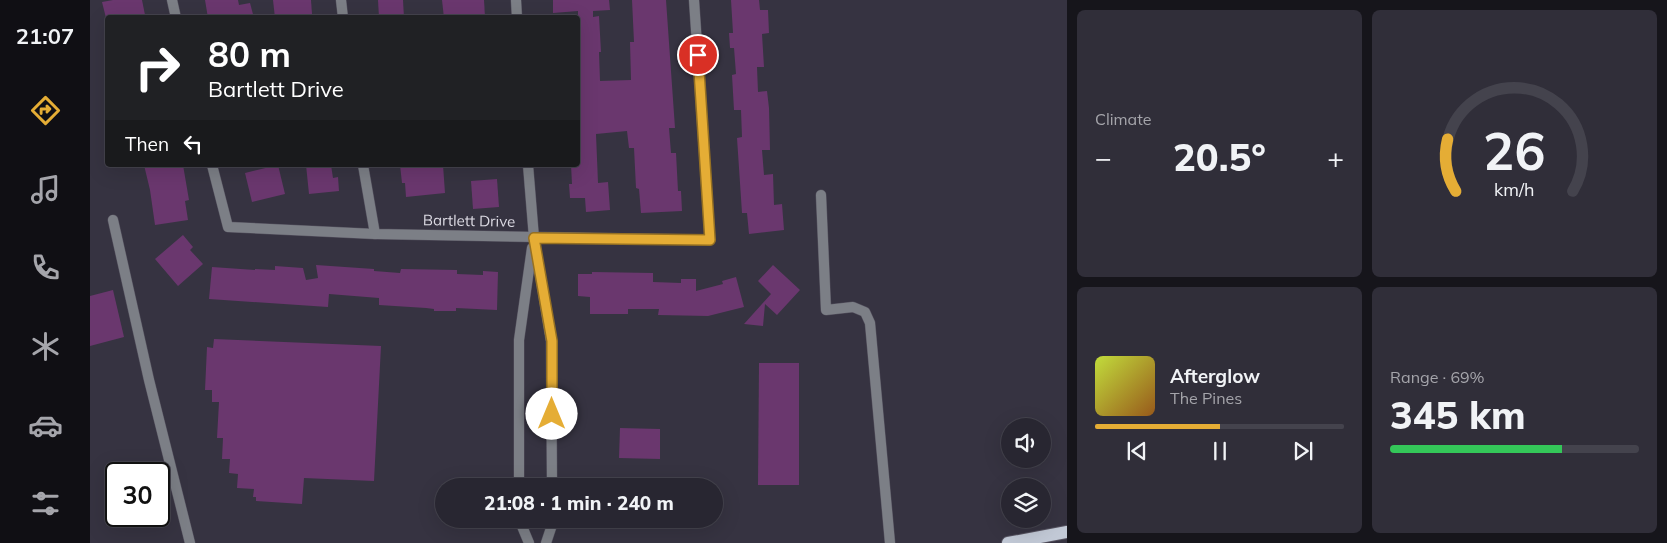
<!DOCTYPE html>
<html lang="en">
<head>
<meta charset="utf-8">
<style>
	:root { --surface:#282631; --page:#302e39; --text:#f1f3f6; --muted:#a5a5ab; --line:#44434d; --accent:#e5ad35 }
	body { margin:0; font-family:Mulish,sans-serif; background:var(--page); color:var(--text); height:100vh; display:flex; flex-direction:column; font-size:19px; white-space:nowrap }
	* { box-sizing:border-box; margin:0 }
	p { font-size:16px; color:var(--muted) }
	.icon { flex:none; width:28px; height:28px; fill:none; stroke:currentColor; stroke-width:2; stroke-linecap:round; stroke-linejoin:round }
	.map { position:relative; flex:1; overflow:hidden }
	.drawer { display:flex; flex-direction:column; gap:10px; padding:10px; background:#16151b; width:600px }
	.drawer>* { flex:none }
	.banner { position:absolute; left:15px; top:15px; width:475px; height:152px; border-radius:5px; box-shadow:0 5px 20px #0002,0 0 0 1px var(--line); background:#202124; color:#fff; overflow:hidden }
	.fabs { position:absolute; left:911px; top:418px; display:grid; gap:10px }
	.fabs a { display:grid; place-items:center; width:50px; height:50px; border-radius:50%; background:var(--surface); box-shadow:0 5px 20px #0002,0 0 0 1px var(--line); font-size:25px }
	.speed { position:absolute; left:15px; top:462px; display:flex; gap:10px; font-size:25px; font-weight:700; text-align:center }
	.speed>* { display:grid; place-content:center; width:65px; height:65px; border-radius:50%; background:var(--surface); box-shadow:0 5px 20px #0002,0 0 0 1px var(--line); line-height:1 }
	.speed .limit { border:2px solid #111; border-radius:8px; background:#fff; color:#111 }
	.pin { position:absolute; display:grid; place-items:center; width:42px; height:42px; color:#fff; margin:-21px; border:2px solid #fff; border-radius:50%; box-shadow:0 1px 5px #0007 }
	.me { position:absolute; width:55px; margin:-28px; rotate:0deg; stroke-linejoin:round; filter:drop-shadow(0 0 4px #0008) }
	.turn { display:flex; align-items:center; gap:18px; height:105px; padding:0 20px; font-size:22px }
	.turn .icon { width:65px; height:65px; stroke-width:2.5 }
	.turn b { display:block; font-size:35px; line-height:42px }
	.then { display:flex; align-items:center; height:48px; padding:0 20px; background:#0003; gap:10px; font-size:19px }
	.big { font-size:38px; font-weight:800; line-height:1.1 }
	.drawer .tile { flex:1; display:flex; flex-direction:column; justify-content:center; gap:8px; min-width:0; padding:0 18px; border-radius:8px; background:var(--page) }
	.drawer .dial { align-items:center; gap:0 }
	.dial svg { height:130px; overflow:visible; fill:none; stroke:var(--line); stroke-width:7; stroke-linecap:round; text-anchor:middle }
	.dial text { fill:var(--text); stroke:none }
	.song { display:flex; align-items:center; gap:15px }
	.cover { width:60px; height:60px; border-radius:8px; background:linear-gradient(135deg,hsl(70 70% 55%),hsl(30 70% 35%)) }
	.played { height:5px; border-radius:2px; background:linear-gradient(90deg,var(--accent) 50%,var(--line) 50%) }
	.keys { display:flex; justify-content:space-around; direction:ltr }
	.heat { display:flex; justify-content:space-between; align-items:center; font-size:28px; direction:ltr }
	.charge { height:8px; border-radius:4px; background:linear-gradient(90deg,#34c759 69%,var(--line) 0) }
	.drawer .tiles { flex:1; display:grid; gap:10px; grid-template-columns:repeat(2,1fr) }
	.trip { position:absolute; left:345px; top:478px; width:288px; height:50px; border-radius:25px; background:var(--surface); box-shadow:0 5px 20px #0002,0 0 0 1px var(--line); font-weight:800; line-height:50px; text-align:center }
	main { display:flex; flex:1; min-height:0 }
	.dock { display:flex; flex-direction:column; width:90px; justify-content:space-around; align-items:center; background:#100f14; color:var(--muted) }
	.dock .icon { width:35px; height:35px }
	.dock .active { color:var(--accent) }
	.dock b { font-size:22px; color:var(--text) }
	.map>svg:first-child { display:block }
</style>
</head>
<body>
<main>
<nav class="dock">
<b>21:07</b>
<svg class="icon active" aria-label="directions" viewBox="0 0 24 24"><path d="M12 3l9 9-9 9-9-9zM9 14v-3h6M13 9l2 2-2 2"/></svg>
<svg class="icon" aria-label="music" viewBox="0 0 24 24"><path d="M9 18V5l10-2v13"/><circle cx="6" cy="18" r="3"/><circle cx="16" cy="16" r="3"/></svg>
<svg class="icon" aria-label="phone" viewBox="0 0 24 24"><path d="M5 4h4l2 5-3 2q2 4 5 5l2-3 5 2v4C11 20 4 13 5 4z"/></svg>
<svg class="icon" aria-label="climate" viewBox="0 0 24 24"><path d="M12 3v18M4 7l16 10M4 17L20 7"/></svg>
<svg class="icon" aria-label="car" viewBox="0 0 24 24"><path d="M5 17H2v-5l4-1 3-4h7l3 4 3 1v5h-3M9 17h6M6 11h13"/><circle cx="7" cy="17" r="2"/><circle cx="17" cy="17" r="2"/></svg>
<svg class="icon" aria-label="filters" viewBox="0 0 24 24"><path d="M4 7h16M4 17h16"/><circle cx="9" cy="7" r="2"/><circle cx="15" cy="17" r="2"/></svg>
</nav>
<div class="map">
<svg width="977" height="543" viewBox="0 0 977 543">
	<rect width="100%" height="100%" fill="#363341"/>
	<g fill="#6a376e">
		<polygon points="23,0 52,0 55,15 43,18 16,18 12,2"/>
		<polygon points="115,0 148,0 149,5 160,3 164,18 118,18"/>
		<polygon points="183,0 221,0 222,14 185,18"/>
		<polygon points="288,0 313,0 314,18 289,18"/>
		<polygon points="352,0 394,0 395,17 354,18"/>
		<polygon points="463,0 519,0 520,10 503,11 503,17 509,16 511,52 509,52 510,81 541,80 540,42 544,42 542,0 576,0 585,128 579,128 581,153 586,153 588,191 591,191 592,211 551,213 549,189 546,188 544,148 539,148 537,131 506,134 508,183 518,182 520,210 496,212 495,198 480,198 479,184 482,184 481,165 488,165 488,11 463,13"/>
		<polygon points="641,0 669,0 670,10 678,10 679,33 672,34 674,67 667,67 668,92 677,91 679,108 680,150 672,150 674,175 683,174 684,205 692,204 694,230 659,234 657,213 652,213 647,138 652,137 651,110 644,110 642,75 646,74 644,48 640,48 639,33 643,33"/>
		<polygon points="54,165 93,165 99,200 95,201 98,220 65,225 60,190"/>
		<polygon points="188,165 195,194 162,202 155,173"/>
		<polygon points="216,165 241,165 243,178 248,177 249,191 219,194"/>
		<polygon points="310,165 353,165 355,193 316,197 315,183 312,183"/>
		<polygon points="407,179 409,207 383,209 381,181"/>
		<polygon points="93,235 103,247 100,250 113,264 88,286 65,259"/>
		<polygon points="226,265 284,269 284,271 310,273 311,269 367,270 367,274 393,275 393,271 408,272 407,310 366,308 366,311 344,311 344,309 336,308 289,305 289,298 239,294 238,307 119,299 122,267 165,270 165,269 185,270 185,266 213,268 216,280 228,278"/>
		<polygon points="683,265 710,290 687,315 675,304 673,326 654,324 681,294 668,281"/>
		<polygon points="502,272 563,273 563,282 591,283 591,279 606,279 606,291 633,284 632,281 646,277 654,307 618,316 568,315 569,309 538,309 538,314 500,314 500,297 488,296 488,274 502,274"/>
		<polygon points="23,290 34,337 0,346 0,296"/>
		<polygon points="124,339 291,346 284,481 214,478 212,504 166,501 166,497 163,497 164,489 147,488 148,474 139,473 140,459 132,459 133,438 127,438 129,402 122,402 122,390 115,390 117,347 123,348"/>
		<polygon points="669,363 709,363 709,485 668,485"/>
		<polygon points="530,428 570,429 570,459 529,458"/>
	</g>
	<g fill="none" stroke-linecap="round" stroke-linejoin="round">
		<defs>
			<g id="minor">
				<polyline points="82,0 86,18"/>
				<polyline points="251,0 253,18"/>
				<polyline points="426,0 427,18"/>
				<polyline points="122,165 138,227 285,234 620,240 604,0"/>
				<polyline points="273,165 285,234"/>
				<polyline points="438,165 444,238 461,341 462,486"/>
				<polyline points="731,195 736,310 763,307 775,312 780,323 800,543"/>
				<polyline points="23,220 59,380 100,543"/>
				<polyline points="429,486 429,340 442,248"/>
				<polyline points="429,519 439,543"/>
				<polyline points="456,543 462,525 462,519"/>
			</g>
			<polyline id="primary" points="918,543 977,532"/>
		</defs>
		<use href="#minor" stroke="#54515e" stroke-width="11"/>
		<use href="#primary" stroke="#54515e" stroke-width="14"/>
		<use href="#minor" stroke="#7c7f86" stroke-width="10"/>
		<use href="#primary" stroke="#c2c9d6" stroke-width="12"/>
	</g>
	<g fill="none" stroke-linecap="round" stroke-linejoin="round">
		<defs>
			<polyline id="route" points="462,414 462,341 444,238 620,240 608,55"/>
		</defs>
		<use href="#route" stroke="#957022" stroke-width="12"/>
		<use href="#route" stroke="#e5ad35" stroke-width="9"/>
	</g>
	<g text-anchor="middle" stroke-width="4.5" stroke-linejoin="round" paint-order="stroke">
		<g font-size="15" fill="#dcdae3" stroke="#363341">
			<text transform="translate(379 221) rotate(1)" y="5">Bartlett Drive</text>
		</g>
	</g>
</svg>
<div class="fabs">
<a><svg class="icon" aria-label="sound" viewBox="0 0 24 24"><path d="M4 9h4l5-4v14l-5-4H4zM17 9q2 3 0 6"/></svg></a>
<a><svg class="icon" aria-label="layers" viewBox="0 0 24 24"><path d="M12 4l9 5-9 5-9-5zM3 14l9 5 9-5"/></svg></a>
</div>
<div class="speed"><div class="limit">30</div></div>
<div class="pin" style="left:608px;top:55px;background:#d93025"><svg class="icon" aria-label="arrive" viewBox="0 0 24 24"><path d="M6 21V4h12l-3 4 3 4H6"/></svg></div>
<svg class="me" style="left:462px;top:414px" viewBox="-20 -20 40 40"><circle r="19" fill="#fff"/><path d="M0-13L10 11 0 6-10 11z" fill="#e5ad35"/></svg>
<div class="trip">21:08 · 1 min · 240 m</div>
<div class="banner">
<div class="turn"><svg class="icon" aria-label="right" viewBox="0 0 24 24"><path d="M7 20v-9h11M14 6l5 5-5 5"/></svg><div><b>80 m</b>Bartlett Drive</div></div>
<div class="then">Then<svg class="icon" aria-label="left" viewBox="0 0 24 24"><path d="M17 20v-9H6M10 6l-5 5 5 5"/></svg></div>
</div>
</div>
<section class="drawer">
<div class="tiles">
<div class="tile"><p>Climate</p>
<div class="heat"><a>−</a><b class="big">20.5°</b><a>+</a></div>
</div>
<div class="tile dial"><svg viewBox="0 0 100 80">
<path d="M14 69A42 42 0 1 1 86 69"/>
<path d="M14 69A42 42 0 0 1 9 37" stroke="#e5ad35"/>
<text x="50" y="56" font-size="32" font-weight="700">26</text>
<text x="50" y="72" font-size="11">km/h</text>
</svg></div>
<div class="tile">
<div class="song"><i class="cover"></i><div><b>Afterglow</b><p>The Pines</p></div></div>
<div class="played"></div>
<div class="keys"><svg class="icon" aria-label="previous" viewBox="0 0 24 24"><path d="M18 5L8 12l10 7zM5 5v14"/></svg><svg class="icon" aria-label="pause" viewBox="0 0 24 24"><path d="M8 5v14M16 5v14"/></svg><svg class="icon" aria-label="next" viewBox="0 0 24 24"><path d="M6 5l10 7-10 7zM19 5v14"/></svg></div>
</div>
<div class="tile"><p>Range · 69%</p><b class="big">345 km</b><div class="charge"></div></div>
</div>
</section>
</main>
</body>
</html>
